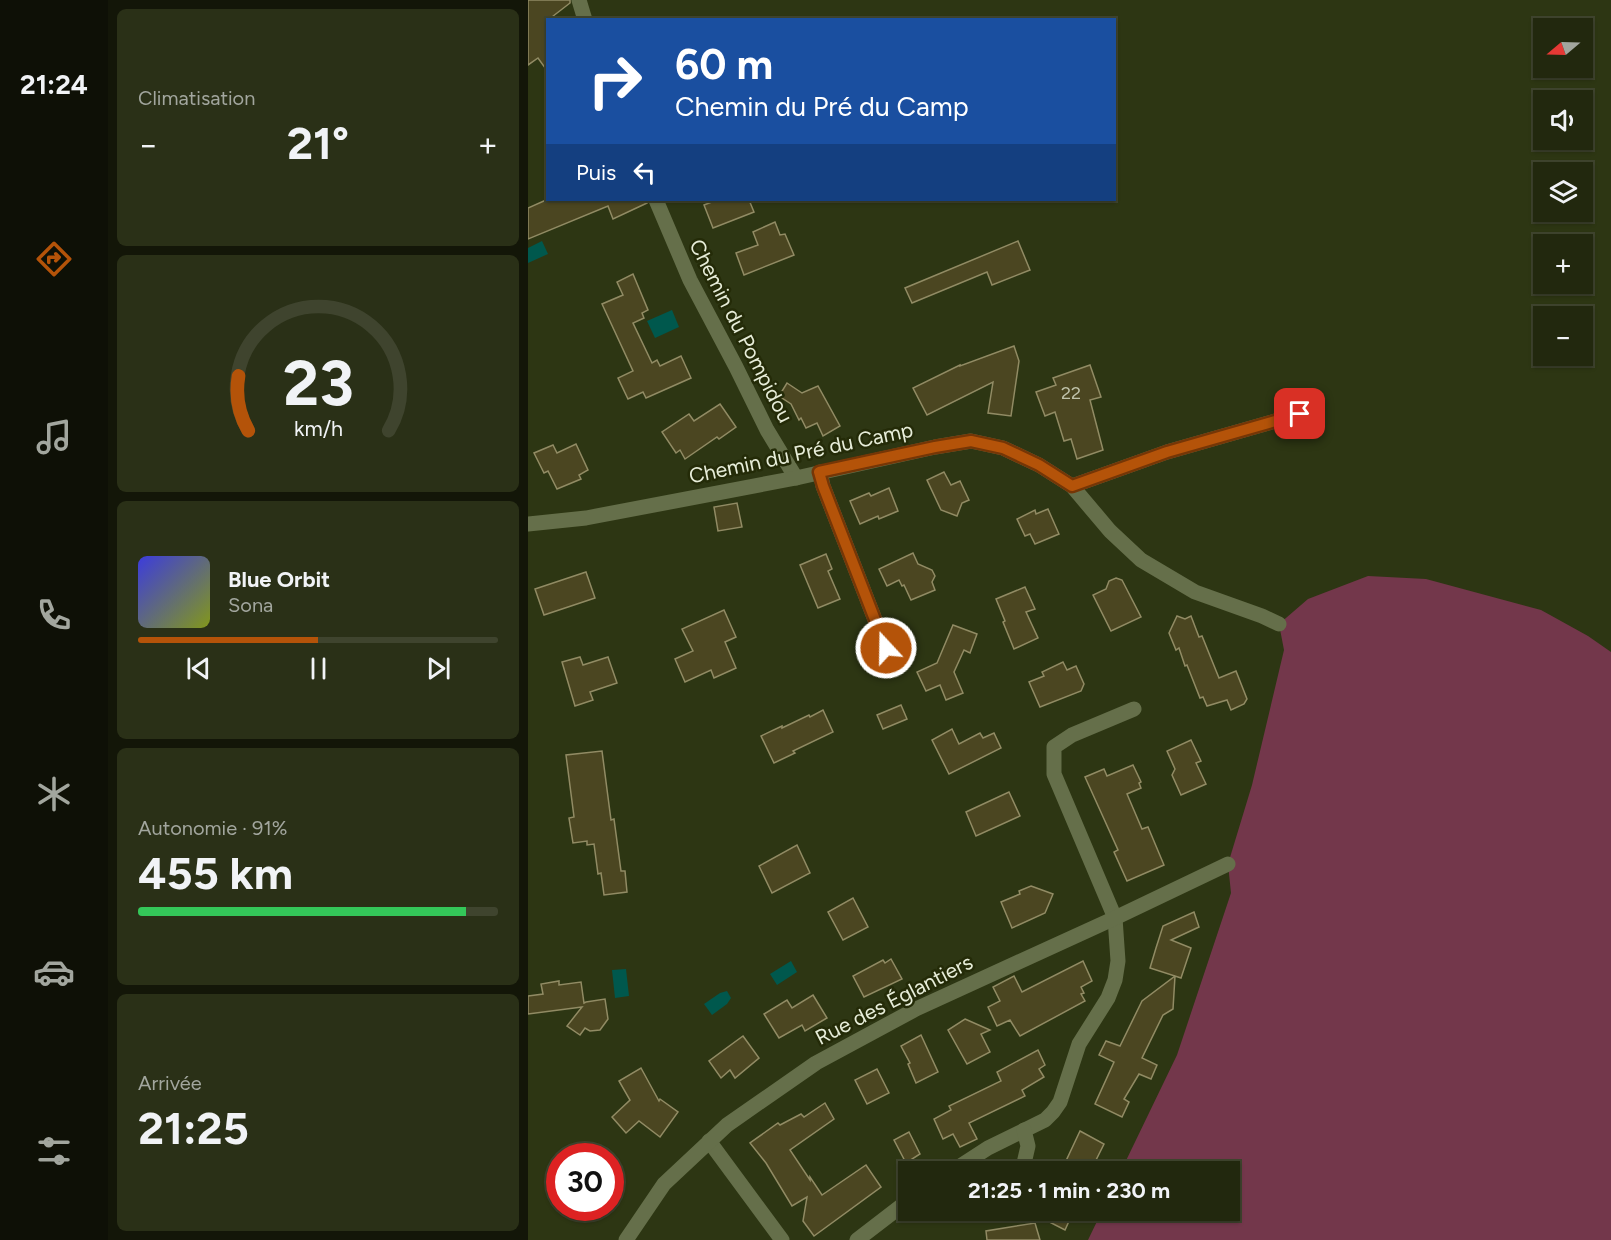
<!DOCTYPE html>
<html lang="fr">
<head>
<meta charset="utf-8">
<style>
	:root { --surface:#22280e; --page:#2a3017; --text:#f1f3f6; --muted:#a2a69e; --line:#3f442e; --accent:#b45309 }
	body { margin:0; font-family:Figtree,sans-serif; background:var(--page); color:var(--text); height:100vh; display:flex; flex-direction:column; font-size:22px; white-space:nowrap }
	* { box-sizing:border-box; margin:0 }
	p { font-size:20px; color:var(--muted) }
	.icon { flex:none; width:33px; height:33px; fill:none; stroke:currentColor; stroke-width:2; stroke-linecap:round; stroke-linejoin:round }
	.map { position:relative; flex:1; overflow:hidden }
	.side { display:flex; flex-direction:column; gap:9px; padding:9px; background:#131608; width:420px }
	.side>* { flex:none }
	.guide { position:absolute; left:18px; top:18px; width:570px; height:183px; border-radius:0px; box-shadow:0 2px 4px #0004,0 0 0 2px var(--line); background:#1a4fa0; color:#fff; overflow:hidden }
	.needle { width:39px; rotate:251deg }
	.fabs { position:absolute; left:1005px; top:18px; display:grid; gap:12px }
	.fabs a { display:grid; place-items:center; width:60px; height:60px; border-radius:0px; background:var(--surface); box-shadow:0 2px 4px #0004,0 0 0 2px var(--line); font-size:30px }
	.speed { position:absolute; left:18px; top:1143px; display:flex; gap:12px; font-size:30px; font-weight:700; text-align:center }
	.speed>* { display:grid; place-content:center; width:78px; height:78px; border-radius:50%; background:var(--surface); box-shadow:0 2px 4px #0004,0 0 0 2px var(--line); line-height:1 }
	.speed .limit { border:9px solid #d22; background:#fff; color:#111 }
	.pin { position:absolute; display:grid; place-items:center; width:51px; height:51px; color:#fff; margin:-26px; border-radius:12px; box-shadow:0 3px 9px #0006 }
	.me { position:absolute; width:66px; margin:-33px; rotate:339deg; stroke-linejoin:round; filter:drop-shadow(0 0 4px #0008) }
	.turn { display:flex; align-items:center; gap:21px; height:126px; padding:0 30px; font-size:27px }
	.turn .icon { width:78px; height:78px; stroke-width:2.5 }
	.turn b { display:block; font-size:42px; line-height:51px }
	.then { display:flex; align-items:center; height:57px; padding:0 30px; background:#0003; gap:12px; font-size:22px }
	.big { font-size:45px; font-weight:700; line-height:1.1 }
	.side .tile { flex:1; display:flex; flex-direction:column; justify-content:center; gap:9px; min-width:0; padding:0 21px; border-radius:9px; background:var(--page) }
	.side .dial { align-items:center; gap:0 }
	.dial svg { height:156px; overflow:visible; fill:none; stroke:var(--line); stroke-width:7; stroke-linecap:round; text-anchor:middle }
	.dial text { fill:var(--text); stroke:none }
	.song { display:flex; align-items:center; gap:18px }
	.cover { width:72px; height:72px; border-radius:9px; background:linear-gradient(135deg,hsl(240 70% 55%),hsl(70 70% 35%)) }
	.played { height:6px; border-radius:3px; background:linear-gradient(90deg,var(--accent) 50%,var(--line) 50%) }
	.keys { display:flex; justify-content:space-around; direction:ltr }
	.heat { display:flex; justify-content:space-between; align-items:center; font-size:33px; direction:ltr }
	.charge { height:9px; border-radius:4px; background:linear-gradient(90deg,#34c759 91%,var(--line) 0) }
	.trip { position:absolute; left:370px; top:1161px; width:342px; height:60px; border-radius:0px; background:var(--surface); box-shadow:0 2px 4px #0004,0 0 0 2px var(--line); font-weight:700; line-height:60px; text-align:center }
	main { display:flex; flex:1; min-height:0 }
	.dock { display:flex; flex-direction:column; width:108px; justify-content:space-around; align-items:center; background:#0e1006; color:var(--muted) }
	.dock .icon { width:42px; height:42px }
	.dock .on { color:var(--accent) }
	.dock b { font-size:27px; color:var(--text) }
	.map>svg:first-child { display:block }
</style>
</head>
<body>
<main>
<nav class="dock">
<b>21:24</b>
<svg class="icon on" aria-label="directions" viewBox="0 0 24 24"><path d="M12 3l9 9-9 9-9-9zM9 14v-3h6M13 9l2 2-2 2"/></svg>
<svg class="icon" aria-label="music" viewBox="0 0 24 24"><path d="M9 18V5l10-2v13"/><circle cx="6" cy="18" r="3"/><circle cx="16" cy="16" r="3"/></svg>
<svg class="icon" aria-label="phone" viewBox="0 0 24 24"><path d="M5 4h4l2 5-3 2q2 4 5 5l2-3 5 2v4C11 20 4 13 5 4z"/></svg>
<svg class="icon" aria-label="climate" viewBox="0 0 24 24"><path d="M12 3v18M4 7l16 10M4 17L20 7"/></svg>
<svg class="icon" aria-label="car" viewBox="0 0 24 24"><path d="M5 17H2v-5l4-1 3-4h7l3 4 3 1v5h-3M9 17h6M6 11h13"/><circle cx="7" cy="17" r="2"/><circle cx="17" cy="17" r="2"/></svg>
<svg class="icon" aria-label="filters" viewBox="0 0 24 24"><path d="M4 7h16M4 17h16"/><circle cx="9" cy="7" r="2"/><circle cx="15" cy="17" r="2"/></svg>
</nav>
<section class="side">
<div class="tile"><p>Climatisation</p>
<div class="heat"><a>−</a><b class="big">21°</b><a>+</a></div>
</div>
<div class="tile dial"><svg viewBox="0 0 100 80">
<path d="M14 69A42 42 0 1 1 86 69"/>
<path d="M14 69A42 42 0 0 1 9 41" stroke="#b45309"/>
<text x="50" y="56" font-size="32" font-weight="700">23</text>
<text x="50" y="72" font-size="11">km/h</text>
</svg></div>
<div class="tile">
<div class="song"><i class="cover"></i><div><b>Blue Orbit</b><p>Sona</p></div></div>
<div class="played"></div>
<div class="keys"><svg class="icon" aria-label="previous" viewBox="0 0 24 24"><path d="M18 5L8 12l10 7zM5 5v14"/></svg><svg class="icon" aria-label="pause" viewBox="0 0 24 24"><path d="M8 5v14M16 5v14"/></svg><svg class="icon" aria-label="next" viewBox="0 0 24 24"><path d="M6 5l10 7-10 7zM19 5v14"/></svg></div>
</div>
<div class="tile"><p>Autonomie · 91%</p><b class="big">455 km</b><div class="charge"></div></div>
<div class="tile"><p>Arrivée</p><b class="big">21:25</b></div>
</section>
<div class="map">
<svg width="1083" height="1240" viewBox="0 0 1083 1240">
	<rect width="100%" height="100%" fill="#2d3613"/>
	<polygon fill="#73374b" points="840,576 898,579 1013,610 1060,636 1083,652 1083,1240 560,1240 574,1211 702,1210 702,1172 593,1171 649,1055 703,893 700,864 724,785 756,650 751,624 780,599"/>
	<g fill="#00584d">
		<polygon points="14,241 20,254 0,263 0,248"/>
		<polygon points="144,310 151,327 127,338 119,321"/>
		<polygon points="263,961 269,972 249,985 242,974"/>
		<polygon points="98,969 101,996 87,998 84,970"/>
		<polygon points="199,991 203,998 199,1004 184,1015 176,1004 192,993"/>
	</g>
	<g fill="#4b4621" stroke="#918b64" stroke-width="1.5">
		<polygon points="0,0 42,0 42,3 20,20 20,72 10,58 0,65"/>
		<polygon points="18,200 118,200 119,203 85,219 80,206 0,239 0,208"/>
		<polygon points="189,200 221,200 226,212 185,228 176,205"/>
		<polygon points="247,222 252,235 257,234 266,255 216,275 208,253 230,245 225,232"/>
		<polygon points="490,241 502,270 464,285 459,272 384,303 377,288"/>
		<polygon points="105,274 120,310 114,313 116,318 105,323 124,363 129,360 132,366 153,356 163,378 118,398 115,392 100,399 90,378 105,371 74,304 95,295 89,282"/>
		<polygon points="486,346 491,361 483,416 460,413 465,382 399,415 385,388 432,365 432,366"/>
		<polygon points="562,365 573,397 562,400 575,450 549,459 543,439 536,441 527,412 517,416 508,392 528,385 525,378"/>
		<polygon points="259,383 274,393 290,386 312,426 295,436 289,423 278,428 273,418 271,420 263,404 251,396"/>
		<polygon points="192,404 208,427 191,439 189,437 157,459 152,450 148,453 134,432 161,414 166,421"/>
		<polygon points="48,444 60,470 51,475 53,479 29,489 20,471 16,473 6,453 25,445 29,453"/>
		<polygon points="416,472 423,485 432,481 441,500 434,503 429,516 413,510 399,480"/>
		<polygon points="361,488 370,511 351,519 350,516 332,524 322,501 341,493 343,496"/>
		<polygon points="209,503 214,527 190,531 186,507"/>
		<polygon points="520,509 531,534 507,544 502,534 497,536 489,519 507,510 508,514"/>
		<polygon points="385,553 390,564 404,570 407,576 404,582 407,590 383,600 376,585 374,586 371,580 359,586 351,569"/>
		<polygon points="298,554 304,569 300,571 312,599 290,608 272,565"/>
		<polygon points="58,572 67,598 16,615 7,589"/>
		<polygon points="588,578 594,580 613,617 583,631 565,595 578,589 581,581"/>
		<polygon points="497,587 507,609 498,612 510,638 486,649 475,622 477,621 468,599"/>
		<polygon points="196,610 208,637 197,642 208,668 186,678 183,670 157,682 147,659 165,651 154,629"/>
		<polygon points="649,616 657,619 663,616 671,637 674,636 691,678 708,671 719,699 716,704 703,710 699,700 679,706 675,697 672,698 659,665 657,666 651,648 648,650 641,633"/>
		<polygon points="425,625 449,634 442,653 436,650 426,672 435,693 418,700 412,685 398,691 389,672 409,663"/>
		<polygon points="52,657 55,665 80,657 89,683 62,692 65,700 47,706 34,662"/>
		<polygon points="535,662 539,670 548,666 556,684 553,691 512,707 501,682 516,676 514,672"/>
		<polygon points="373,705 379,719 355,729 349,715"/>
		<polygon points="295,710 305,732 265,751 267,753 246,763 233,736 254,726 254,728 281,715 282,717"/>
		<polygon points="424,729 431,744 452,733 455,738 466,733 473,748 421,774 404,740"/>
		<polygon points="663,740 673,761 668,763 678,784 653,795 644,775 647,769 639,751"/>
		<polygon points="74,751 83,820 86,819 93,871 97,871 99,892 76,895 73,873 70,874 66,844 59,845 59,841 45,843 41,818 46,817 38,755"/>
		<polygon points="605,765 613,782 611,783 613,788 599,794 614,829 620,827 636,865 599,881 586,852 590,850 557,777 576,769 579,776"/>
		<polygon points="481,792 492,816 448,836 438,812"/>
		<polygon points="269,845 282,873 244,893 231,866"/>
		<polygon points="503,886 525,894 517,913 484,928 473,902 492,894 491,891"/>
		<polygon points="325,898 340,927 315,940 300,912"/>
		<polygon points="666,912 671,927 643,940 663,948 653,978 647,976 645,1009 635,1015 614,1058 629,1065 623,1079 611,1074 596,1099 601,1102 594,1117 567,1104 586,1062 571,1055 578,1041 592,1046 614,1001 647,976 622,968 628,948 635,926"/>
		<polygon points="363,959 374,979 336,997 325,976 355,960 357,963"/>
		<polygon points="555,961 564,981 553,987 556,993 553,994 557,1001 492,1036 482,1020 469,1026 460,1007 472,1001 465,987 486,976 494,992"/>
		<polygon points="31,981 31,985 53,982 56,1003 58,1002 77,999 80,1019 72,1030 62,1031 57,1028 52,1035 39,1026 54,1007 0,1014 0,996 15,994 13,984"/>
		<polygon points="285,995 299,1018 277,1031 274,1025 251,1038 236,1014 259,1000 264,1008"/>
		<polygon points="437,1019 462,1030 453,1034 462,1052 439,1064 420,1030"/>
		<polygon points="393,1035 410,1072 388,1083 380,1064 382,1063 373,1046"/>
		<polygon points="215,1036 231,1058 207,1078 202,1070 193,1078 181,1061"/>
		<polygon points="510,1050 517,1065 511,1069 516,1077 494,1090 497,1096 441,1123 449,1139 432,1147 425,1134 415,1139 406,1119 423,1110 421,1106 473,1081 469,1072"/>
		<polygon points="113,1068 131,1101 132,1099 150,1112 132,1137 111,1121 98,1133 84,1117 102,1100 91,1081"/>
		<polygon points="349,1069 361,1093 339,1104 327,1080"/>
		<polygon points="297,1103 306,1119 262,1150 282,1180 282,1177 294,1195 338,1165 353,1187 286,1236 275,1221 279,1197 264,1206 238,1163 222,1143 250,1123 252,1125 273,1114 276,1117"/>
		<polygon points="552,1131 576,1144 562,1172 553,1172 537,1163"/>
		<polygon points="381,1132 392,1154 378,1163 366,1140"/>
		<polygon points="498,1210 546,1210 537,1230"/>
		<polygon points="507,1223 512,1240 459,1240 458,1231"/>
	</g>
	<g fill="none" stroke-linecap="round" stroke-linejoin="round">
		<g stroke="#656f4a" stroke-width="15">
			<polyline points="51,0 57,20"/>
			<polyline points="128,200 162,280 208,367 239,430 268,478"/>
			<polyline points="292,472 295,486 358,648"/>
			<polyline points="544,486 639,452 772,414"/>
			<polyline points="0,524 58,518 268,478 407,447 443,441 475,448 511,465 544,486 582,531 613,560 667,592 734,616 751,624"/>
			<polyline points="181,1141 254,1240"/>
			<polyline points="423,1172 460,1148 517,1120 525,1112 532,1102 551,1044 580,998 587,980 590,961 587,918 526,774 526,747 544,735 606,709"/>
			<polyline points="494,1172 500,1146 496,1130"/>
			<polyline points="98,1240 136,1184 199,1125 288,1063 388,1009 587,918 700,864"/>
			<polyline points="329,1240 381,1200"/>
		</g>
	</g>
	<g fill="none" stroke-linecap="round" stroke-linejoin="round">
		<defs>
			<polyline id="route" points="358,648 295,486 291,472 407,447 443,441 475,448 511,465 544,486 639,452 772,414"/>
		</defs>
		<use href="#route" stroke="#753606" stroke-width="15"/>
		<use href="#route" stroke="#b45309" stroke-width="10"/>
	</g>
	<g text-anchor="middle" stroke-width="5" stroke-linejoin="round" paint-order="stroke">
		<g font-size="18" fill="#c0c3ab">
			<text x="543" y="399">22</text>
		</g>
		<g font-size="21" fill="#e7edd9" stroke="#242b08">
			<text transform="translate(213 331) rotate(63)" y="7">Chemin du Pompidou</text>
			<text transform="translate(273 453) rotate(-12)" y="7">Chemin du Pré du Camp</text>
			<text transform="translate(366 1000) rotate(-27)" y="7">Rue des Églantiers</text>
		</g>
	</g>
</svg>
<div class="fabs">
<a><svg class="needle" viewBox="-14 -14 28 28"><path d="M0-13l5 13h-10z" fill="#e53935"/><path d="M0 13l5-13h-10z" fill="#a2a69e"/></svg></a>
<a><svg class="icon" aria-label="sound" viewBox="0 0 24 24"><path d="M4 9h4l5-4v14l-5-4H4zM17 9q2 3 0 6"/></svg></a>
<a><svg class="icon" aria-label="layers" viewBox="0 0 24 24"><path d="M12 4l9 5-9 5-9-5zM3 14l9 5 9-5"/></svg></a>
<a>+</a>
<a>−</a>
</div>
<div class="speed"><div class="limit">30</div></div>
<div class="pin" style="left:772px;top:414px;background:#d93025"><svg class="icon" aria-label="arrive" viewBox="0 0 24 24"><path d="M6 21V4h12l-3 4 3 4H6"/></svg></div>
<svg class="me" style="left:358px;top:648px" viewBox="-20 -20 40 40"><circle r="17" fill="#b45309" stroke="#fff" stroke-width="3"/><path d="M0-11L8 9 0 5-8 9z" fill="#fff"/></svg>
<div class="trip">21:25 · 1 min · 230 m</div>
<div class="guide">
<div class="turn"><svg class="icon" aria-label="right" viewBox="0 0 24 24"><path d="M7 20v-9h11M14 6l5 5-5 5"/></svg><div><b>60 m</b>Chemin du Pré du Camp</div></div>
<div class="then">Puis<svg class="icon" aria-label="left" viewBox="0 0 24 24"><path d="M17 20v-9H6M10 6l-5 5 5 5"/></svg></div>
</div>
</div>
</main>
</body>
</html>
